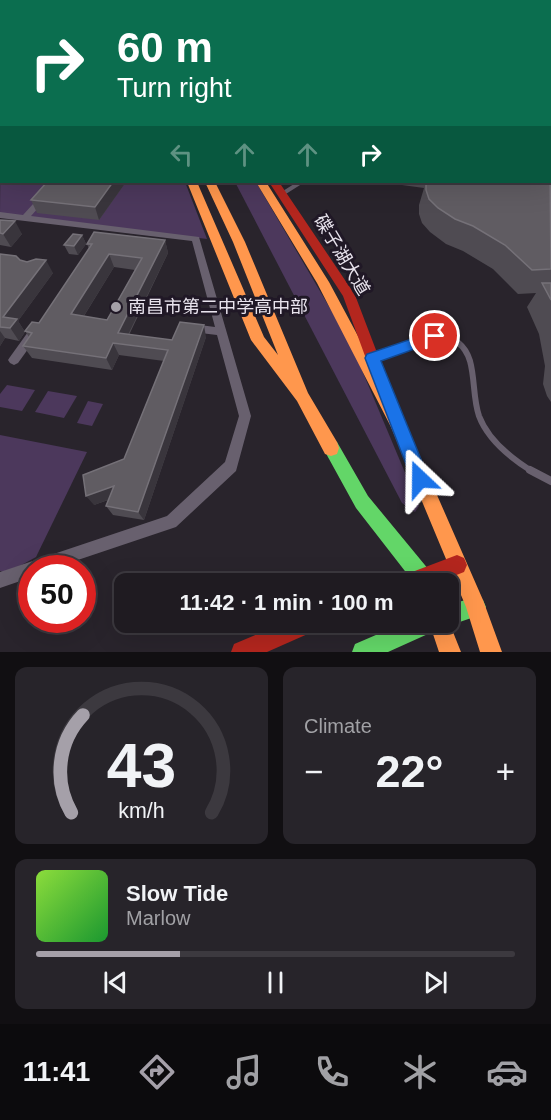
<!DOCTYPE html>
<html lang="en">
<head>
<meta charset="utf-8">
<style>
	:root { --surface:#1f1b21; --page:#27242a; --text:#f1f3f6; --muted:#a1a1a5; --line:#3c393f; --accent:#a5a0a9 }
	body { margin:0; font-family:Helvetica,"Noto Sans SC",sans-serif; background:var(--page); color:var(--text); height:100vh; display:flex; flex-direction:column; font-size:22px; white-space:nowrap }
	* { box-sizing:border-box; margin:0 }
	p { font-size:20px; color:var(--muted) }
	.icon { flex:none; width:33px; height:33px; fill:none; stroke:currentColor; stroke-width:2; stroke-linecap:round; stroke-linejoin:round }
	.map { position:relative; height:652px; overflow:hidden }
	.details { display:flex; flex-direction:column; gap:15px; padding:15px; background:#110f12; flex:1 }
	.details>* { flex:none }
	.banner { position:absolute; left:0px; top:0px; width:552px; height:183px; box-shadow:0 6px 24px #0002,0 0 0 2px var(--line); background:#0b6e4f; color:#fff; overflow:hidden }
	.speed { position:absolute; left:18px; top:555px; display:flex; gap:12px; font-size:30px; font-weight:700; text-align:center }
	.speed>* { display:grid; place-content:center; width:78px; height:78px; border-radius:50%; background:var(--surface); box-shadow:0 6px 24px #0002,0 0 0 2px var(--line); line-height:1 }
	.speed .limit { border:9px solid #d22; background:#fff; color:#111 }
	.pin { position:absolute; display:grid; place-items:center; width:51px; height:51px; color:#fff; margin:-26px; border:3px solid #fff; border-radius:50%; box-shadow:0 2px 6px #0007 }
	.me { position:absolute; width:66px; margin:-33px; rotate:337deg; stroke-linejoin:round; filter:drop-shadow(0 0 4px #0008) }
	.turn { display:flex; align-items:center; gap:21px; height:126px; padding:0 18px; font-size:27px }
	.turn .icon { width:78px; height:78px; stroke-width:2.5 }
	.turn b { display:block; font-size:42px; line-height:51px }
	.lanes { display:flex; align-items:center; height:57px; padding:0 18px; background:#0003; justify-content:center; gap:30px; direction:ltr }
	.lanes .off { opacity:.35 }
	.big { font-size:45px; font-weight:800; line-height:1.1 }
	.details .card { flex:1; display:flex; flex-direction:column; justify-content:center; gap:9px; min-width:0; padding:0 21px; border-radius:12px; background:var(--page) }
	.details .dial { align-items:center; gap:0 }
	.dial svg { height:156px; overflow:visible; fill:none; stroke:var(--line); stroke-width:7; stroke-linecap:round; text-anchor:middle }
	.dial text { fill:var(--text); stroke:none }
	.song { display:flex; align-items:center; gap:18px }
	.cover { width:72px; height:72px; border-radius:9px; background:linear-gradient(135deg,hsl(90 70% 55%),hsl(130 70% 35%)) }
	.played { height:6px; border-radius:3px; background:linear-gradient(90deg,var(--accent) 30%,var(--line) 30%) }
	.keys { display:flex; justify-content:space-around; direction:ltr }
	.heat { display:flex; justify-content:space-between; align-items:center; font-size:33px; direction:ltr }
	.details .tiles { flex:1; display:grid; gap:15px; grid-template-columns:1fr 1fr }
	.card:last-child { grid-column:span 2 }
	.trip { position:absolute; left:114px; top:573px; width:345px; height:60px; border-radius:12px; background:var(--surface); box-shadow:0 6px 24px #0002,0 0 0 2px var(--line); font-weight:800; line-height:60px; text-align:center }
	.tab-bar { display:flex; height:96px; justify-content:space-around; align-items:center; background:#0c0b0d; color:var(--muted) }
	.tab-bar .icon { width:42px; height:42px }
	.tab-bar .selected { color:var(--accent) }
	.tab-bar b { font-size:27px; color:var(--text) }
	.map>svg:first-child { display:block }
</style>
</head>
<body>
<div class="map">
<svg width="551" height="652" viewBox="0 0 551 652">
	<rect width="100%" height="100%" fill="#29242c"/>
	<g fill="#4c385c">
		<polygon points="1,93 2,182 185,182 207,239 0,213"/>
		<polygon points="235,182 256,182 351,344 419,506 415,512 402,503"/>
		<polygon points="7,385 35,390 22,411 0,407 0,394"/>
		<polygon points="48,391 77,396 64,418 35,412"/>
		<polygon points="88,401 103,404 92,426 77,423"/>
		<polygon points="0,435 87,452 36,557 7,573 0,571"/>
	</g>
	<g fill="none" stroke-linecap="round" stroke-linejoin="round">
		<g stroke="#68606e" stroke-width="2">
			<polyline points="378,0 380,2"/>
			<polyline points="396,0 398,2"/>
		</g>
		<polyline stroke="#68606e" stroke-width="4" points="282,194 301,182"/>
		<path stroke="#68606e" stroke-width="6" d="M374,358C402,346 456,316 470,361C475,379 473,398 479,416C488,440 512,459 533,472"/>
		<polyline stroke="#68606e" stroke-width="8" points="530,470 551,481"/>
		<g fill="#68606e" fill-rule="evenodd">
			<polygon points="491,0 498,2 492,2"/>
			<rect x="550" y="33" width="1" height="2"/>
			<polygon points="53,182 61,182 31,216 199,237 251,416 236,471 176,527 54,568 32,568 32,577 0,588 0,572 167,516 225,462 239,416 217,335 192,332 188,331 187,328 188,325 192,324 215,327 192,241 0,218 0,212 23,215"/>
			<polygon points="32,331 36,332 37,335 36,338 18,363 14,365 10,363 8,360 10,357 28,332"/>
		</g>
		<g fill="#63d668" fill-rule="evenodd">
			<polygon points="51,0 60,2 53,2"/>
			<polygon points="284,0 293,0 281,2"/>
			<rect x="0" y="33" width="2" height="4"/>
			<polygon points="331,440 337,442 368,496 429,570 435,584 415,584 356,508 323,448 325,442"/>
			<polygon points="476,597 483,600 486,607 483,614 448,626 442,624 439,629 388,652 352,652 355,644 406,622 448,622 448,605"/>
		</g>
		<g fill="#ff974d" fill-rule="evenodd">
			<rect x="182" y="0" width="6" height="2"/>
			<polygon points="219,0 225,0 219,2"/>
			<polygon points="0,82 2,82 0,87"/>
			<rect x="550" y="119" width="1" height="6"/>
			<polygon points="187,182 197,182 264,337 278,355 233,242 205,182 215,182 245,242 308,393 337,442 339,448 337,454 331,456 325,454 297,401 251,340"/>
			<polygon points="256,182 266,182 329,282 395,405 398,406 483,600 502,652 480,652 466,607 391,427 317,283"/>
			<polygon points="448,620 449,622 461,652 439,652 429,622 448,622"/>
		</g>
		<g fill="#b3261e" fill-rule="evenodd">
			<polygon points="269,182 279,182 355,295 384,371 382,375 377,377 372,375 343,296"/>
			<polygon points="457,555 464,558 467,565 464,572 434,584 396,584 399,577"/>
			<polygon points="286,622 322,622 319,629 267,652 231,652 234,644"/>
		</g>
	</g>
	<g fill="#4f4b52" fill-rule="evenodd">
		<polygon points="551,167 551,402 547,396 543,384 545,366 539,334 527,307 536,293 518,294 493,269 463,251 446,244 430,232 422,223 419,214 419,205 424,188 402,185 393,182 550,182"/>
		<polygon points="126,182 99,220 37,213 31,200"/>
		<polygon points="0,220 22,234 11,247 0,245"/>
		<polygon points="82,235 86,244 78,255 69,254 64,245"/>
		<path d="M165,240L168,253L129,335L172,340L206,337L144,520L113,515L106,506L108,500L94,505L124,459L164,361L119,355L112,370L32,358L23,346L29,337L25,331L39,323L89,249L87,244ZM114,267L135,270L107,320L84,316Z"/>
		<polygon points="0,254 20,260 53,273 18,321 25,332 19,341 5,338 0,346"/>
	</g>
	<g fill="#39353c">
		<polygon points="113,182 126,182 99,220 95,207"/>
		<polygon points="15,221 22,234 11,247 3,234"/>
		<polygon points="82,235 86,244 78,255 74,246"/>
		<polygon points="165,240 168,253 123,345 118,333"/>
		<polygon points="109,254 114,267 77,327 71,314"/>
		<polygon points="46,260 53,273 18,321 25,332 19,341 3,317"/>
		<polygon points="204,325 206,337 144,520 138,512"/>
		<polygon points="0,331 5,338 0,346"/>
		<polygon points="113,343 119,355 112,370 106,358"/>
		<polygon points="114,486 121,495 94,505 86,496"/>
	</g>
	<g fill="#605c62" stroke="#757178" stroke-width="1.5" fill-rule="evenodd">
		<polygon points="550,166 551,269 532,270 505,245 473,226 455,219 438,208 429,199 426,190 426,182 550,182"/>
		<polygon points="47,182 113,182 95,207 31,200"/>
		<polygon points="0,220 15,221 3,234 0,233"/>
		<path d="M94,232L165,240L118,333L172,340L180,322L204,325L138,512L106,506L114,486L86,496L83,475L124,459L168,350L113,343L106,358L23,346L32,333L25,331L32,322L39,323L92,244H87ZM109,254L142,258L107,320L71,314Z"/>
		<polygon points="73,234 82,235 74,246 64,245"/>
		<polygon points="0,254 16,256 20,260 27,262 36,259 46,260 3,317 17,319 10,328 0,327"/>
		<polygon points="542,283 551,283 551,300"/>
	</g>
	<polygon fill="#1a73e8" stroke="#114b97" stroke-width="1.5" points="435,331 442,336 440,340 381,361 429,479 426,485 420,488 414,485 365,358 367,354"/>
	<circle fill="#a5a0a9" stroke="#201826" stroke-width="2" cx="116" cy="307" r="6"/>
	<g text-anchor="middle" stroke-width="6" stroke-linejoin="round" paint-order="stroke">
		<g font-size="18" fill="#e8e3ed" stroke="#201826">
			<text transform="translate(342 255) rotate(59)" y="6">碟子湖大道</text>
		</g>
		<g font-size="18" fill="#e8e3ed" stroke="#201826" text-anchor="start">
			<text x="128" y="313">南昌市第二中学高中部</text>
		</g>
	</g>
</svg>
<div class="speed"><div class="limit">50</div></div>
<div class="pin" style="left:435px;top:336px;background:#d93025"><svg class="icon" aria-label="arrive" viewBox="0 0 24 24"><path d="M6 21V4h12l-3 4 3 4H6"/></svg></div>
<svg class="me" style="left:420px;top:479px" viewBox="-20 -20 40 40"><path d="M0-17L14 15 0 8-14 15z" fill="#1a73e8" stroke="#fff" stroke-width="4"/></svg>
<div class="trip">11:42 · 1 min · 100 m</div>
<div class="banner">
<div class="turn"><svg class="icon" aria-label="right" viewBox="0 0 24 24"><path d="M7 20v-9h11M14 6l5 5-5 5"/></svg><div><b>60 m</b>Turn right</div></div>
<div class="lanes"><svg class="icon off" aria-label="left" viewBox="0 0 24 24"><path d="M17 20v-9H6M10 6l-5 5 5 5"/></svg><svg class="icon off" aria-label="ahead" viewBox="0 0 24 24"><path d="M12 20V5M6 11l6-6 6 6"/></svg><svg class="icon off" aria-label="ahead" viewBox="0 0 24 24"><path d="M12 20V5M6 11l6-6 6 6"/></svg><svg class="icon" aria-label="right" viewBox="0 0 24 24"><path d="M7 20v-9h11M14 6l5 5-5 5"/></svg></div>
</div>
</div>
<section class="details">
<div class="tiles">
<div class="card dial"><svg viewBox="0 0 100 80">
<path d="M14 69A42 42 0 1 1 86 69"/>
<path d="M14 69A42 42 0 0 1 20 19" stroke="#a5a0a9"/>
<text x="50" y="56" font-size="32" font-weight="700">43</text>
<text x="50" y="72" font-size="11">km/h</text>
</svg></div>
<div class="card"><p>Climate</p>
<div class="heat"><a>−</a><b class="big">22°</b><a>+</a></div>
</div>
<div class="card">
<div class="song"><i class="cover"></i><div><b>Slow Tide</b><p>Marlow</p></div></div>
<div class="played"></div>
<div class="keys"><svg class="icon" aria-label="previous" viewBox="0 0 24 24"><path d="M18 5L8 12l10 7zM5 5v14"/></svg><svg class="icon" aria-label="pause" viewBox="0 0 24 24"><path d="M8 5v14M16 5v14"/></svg><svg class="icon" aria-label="next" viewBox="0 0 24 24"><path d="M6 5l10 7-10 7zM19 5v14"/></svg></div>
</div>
</div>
</section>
<nav class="tab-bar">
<b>11:41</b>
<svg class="icon selected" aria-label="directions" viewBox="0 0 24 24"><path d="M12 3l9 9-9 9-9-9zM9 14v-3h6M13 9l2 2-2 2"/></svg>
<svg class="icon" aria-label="music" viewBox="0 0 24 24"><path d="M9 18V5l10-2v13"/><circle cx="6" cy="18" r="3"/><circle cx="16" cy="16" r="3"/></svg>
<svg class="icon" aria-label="phone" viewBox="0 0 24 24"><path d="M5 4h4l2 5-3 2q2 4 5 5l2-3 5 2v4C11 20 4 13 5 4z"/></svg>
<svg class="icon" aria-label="climate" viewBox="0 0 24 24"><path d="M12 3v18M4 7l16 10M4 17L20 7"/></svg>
<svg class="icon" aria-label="car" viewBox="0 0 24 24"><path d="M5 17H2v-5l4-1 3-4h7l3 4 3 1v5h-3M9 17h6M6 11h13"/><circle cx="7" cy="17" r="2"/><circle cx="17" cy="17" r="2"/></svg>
</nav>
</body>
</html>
